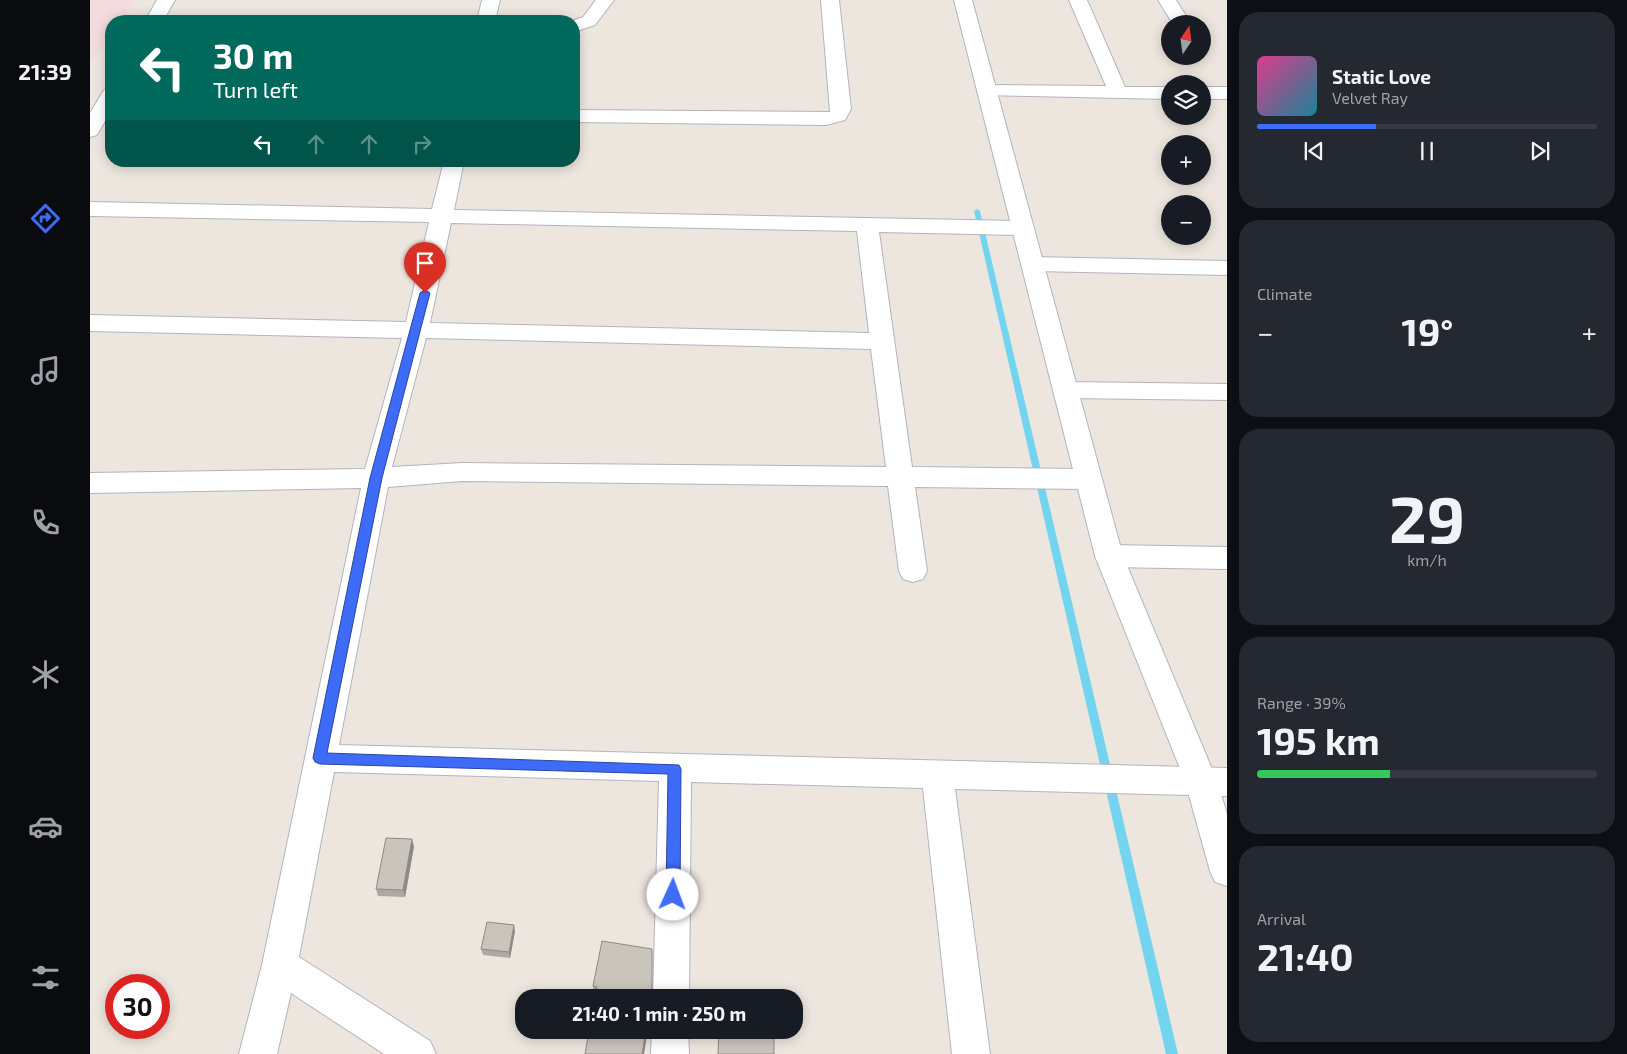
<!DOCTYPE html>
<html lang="en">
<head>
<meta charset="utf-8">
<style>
	:root { --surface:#171b24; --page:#242831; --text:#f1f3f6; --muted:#9ea1a6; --line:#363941; --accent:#3f6bf9 }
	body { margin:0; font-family:"Exo 2",sans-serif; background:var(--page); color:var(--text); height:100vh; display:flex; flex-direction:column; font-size:19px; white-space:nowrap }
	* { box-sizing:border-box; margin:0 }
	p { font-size:16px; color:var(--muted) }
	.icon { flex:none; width:28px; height:28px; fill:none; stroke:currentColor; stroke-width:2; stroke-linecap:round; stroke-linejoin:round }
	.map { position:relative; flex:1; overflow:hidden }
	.side { display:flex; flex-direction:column; gap:12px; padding:12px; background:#0d0f14; width:400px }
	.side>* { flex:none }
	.banner { position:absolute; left:15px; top:15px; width:475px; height:152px; border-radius:20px; box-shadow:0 2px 12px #0003; background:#00695c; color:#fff; overflow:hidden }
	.needle { width:32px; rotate:13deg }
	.controls { position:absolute; left:1071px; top:15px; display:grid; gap:10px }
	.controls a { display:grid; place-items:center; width:50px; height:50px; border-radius:50%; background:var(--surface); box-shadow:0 2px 12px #0003; font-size:25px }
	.speed { position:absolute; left:15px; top:974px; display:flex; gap:10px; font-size:25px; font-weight:700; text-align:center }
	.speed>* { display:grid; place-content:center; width:65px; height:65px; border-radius:50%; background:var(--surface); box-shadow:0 2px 12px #0003; line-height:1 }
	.speed .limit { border:8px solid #d22; background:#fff; color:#111 }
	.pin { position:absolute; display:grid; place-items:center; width:42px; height:42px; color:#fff; margin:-51px -21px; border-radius:50% 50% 50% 0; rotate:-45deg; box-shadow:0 0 5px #0007 }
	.pin .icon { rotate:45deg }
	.me { position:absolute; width:55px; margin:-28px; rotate:2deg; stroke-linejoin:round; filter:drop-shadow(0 0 4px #0008) }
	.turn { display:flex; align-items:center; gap:18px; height:105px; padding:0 25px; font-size:22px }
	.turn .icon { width:65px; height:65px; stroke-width:2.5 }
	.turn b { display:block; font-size:35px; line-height:42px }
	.lanes { display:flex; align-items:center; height:48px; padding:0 25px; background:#0003; justify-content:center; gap:25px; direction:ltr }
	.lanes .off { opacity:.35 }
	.big { font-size:38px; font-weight:700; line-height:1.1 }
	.side .card { flex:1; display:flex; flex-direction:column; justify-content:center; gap:8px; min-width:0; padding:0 18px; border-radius:20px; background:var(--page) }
	.side .dial { align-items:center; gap:0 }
	.dial b { font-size:65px; line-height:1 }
	.song { display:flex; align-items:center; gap:15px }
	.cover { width:60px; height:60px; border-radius:8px; background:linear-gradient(135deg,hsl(330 70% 55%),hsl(190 70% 35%)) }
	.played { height:5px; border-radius:2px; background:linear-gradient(90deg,var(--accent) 35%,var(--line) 35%) }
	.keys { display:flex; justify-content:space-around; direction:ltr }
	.heat { display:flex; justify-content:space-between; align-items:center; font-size:28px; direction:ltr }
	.charge { height:8px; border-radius:4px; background:linear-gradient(90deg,#34c759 39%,var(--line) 0) }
	.trip { position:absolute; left:425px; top:989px; width:288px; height:50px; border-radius:20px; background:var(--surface); box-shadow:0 2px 12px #0003; font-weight:700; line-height:50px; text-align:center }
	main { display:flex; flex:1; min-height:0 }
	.tab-bar { display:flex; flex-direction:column; width:90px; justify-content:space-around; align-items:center; background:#090b0e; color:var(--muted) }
	.tab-bar .icon { width:35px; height:35px }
	.tab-bar .selected { color:var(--accent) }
	.tab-bar b { font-size:22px; color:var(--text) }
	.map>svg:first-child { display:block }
</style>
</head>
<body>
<main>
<nav class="tab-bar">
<b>21:39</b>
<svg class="icon selected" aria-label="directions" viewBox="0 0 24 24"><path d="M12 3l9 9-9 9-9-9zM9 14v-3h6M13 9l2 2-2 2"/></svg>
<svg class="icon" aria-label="music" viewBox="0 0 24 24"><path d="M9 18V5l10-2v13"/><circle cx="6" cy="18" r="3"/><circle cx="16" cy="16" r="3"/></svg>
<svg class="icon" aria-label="phone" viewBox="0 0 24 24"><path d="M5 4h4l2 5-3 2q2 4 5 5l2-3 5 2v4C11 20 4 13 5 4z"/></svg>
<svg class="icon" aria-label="climate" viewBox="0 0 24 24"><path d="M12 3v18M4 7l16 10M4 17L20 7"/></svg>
<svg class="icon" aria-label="car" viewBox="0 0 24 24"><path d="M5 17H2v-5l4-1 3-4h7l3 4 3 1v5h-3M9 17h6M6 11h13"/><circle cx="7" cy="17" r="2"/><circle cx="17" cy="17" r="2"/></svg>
<svg class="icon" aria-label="filters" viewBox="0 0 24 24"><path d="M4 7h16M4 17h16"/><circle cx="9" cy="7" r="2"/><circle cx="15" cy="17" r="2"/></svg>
</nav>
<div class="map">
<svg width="1137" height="1054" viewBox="0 0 1137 1054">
	<rect width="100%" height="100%" fill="#ede6de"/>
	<polygon fill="#f3dbde" points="0,0 45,0 30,21 21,21 21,33 0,63"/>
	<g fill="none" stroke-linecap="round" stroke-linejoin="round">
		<polygon fill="#72d4ee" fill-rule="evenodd" points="887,209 890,211 1088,1054 1076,1054 884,211"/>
		<defs>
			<g id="minor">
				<polygon points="67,0 85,0 73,21 55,21"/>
				<polygon points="392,0 410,0 405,21 387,21"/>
				<polygon points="506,0 524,0 505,25 484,32 482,21 493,17"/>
				<polygon points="731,0 749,0 761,109 755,120 736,125 484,122 484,110 740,112"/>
				<polygon points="979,0 997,0 1035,87 1080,87 1080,99 890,95 887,91 890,87 897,85 1016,86"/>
				<polygon points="1068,0 1086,0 1101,24 1083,24"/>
				<rect x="1112" y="87" width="25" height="12"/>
				<polygon points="21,88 21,111 7,135 0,137 0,113 14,90"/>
				<path d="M354,161H374L364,210L933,221L941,223L944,228L941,233L933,235L789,232L822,467L998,469L1007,472L1011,479L1007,486L998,489L825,487L837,571L833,579L823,582L813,579L809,571L798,486L372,481L298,487L249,745L1137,768V796L865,789L900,1054H862L833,788L601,782L599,998H563L569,781L244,772L209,957L340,1041L346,1054H294L201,993L187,1054H149L172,965L271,488L0,493V473L275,469L312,338L0,331V315L316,322L339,222L0,216V202L342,209ZM361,223L767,231L779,333L340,323ZM336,338L781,349L796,467L372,463L302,467Z"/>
				<polygon points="943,257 1137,261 1137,275 943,271 935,269 932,264 935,259"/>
				<polygon points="975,382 1137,384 1137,400 975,398 966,396 963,390 966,384"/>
				<polygon points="1019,545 1137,547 1137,569 1019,567 1009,564 1005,556 1009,548"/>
				<polygon points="562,1030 598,1030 599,1054 561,1054"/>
			</g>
			<polygon id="tertiary" points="864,0 882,0 1033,556 1127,781 1137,814 1137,886 1125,882 1120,871 1095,781 1005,556"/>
		</defs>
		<use href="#minor" stroke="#b1b5bf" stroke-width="2"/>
		<use href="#tertiary" stroke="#b1b5bf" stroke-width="2"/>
		<use href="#minor" fill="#fff" fill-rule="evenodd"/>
		<use href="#tertiary" fill="#fff" fill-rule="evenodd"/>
	</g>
	<g fill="#ada9a2">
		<polygon points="324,846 315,897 288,896 286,889"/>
		<polygon points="425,931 420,958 393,955 391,949"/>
		<polygon points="562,949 562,998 504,998 503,986"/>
	</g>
	<g fill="#8d8984">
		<polygon points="322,839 324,846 315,897 313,890"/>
		<polygon points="424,925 425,931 420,958 419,952"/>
		<polygon points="556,1030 558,1030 554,1054 552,1054"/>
	</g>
	<g fill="#c9c4bc" stroke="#8d8984">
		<polygon points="296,838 322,839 313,890 286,889"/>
		<polygon points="397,922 424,925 419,952 391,949"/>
		<polygon points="512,941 562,949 562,988 561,998 505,998 507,987 503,986"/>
		<polygon points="667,992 669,998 645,998"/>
		<polygon points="499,1030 556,1030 552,1054 495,1054"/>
		<polygon points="629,1030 680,1030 681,1034 684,1034 684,1054 628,1054"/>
	</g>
	<polygon fill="#3f6bf9" stroke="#2946a2" points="335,290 340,293 292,478 237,753 589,765 591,769 590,895 588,900 583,902 578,900 576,895 578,774 230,764 225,762 223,758 280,478 330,293"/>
</svg>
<div class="controls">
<a><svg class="needle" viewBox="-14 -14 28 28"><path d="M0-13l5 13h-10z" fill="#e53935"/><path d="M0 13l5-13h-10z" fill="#9ea1a6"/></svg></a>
<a><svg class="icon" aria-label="layers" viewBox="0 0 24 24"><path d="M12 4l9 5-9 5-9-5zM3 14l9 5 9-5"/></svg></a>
<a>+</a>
<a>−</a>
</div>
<div class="speed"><div class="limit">30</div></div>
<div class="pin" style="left:335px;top:293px;background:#d93025"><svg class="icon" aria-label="arrive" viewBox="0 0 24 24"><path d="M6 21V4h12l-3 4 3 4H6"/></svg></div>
<svg class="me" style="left:583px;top:895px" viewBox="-20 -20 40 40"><circle r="19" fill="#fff"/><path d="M0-13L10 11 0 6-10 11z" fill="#3f6bf9"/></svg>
<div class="trip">21:40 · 1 min · 250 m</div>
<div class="banner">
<div class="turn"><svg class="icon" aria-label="left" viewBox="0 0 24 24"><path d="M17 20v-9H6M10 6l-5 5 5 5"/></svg><div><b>30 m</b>Turn left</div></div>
<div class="lanes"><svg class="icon" aria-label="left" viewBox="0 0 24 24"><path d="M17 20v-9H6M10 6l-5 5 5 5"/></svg><svg class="icon off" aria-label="ahead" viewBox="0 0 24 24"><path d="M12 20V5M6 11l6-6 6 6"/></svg><svg class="icon off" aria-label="ahead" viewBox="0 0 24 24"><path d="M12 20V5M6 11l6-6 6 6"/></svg><svg class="icon off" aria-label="right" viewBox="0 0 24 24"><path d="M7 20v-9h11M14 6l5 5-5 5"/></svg></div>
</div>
</div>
<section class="side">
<div class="card">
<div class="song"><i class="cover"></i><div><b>Static Love</b><p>Velvet Ray</p></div></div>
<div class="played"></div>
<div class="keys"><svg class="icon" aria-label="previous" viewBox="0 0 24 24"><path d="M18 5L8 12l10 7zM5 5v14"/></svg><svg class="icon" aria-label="pause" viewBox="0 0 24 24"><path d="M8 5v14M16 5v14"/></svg><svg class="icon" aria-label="next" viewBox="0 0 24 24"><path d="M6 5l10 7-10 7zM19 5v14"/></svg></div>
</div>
<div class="card"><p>Climate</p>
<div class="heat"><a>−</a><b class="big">19°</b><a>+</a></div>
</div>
<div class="card dial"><b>29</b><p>km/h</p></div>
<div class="card"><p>Range · 39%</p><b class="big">195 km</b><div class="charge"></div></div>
<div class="card"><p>Arrival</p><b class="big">21:40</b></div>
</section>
</main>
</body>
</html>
